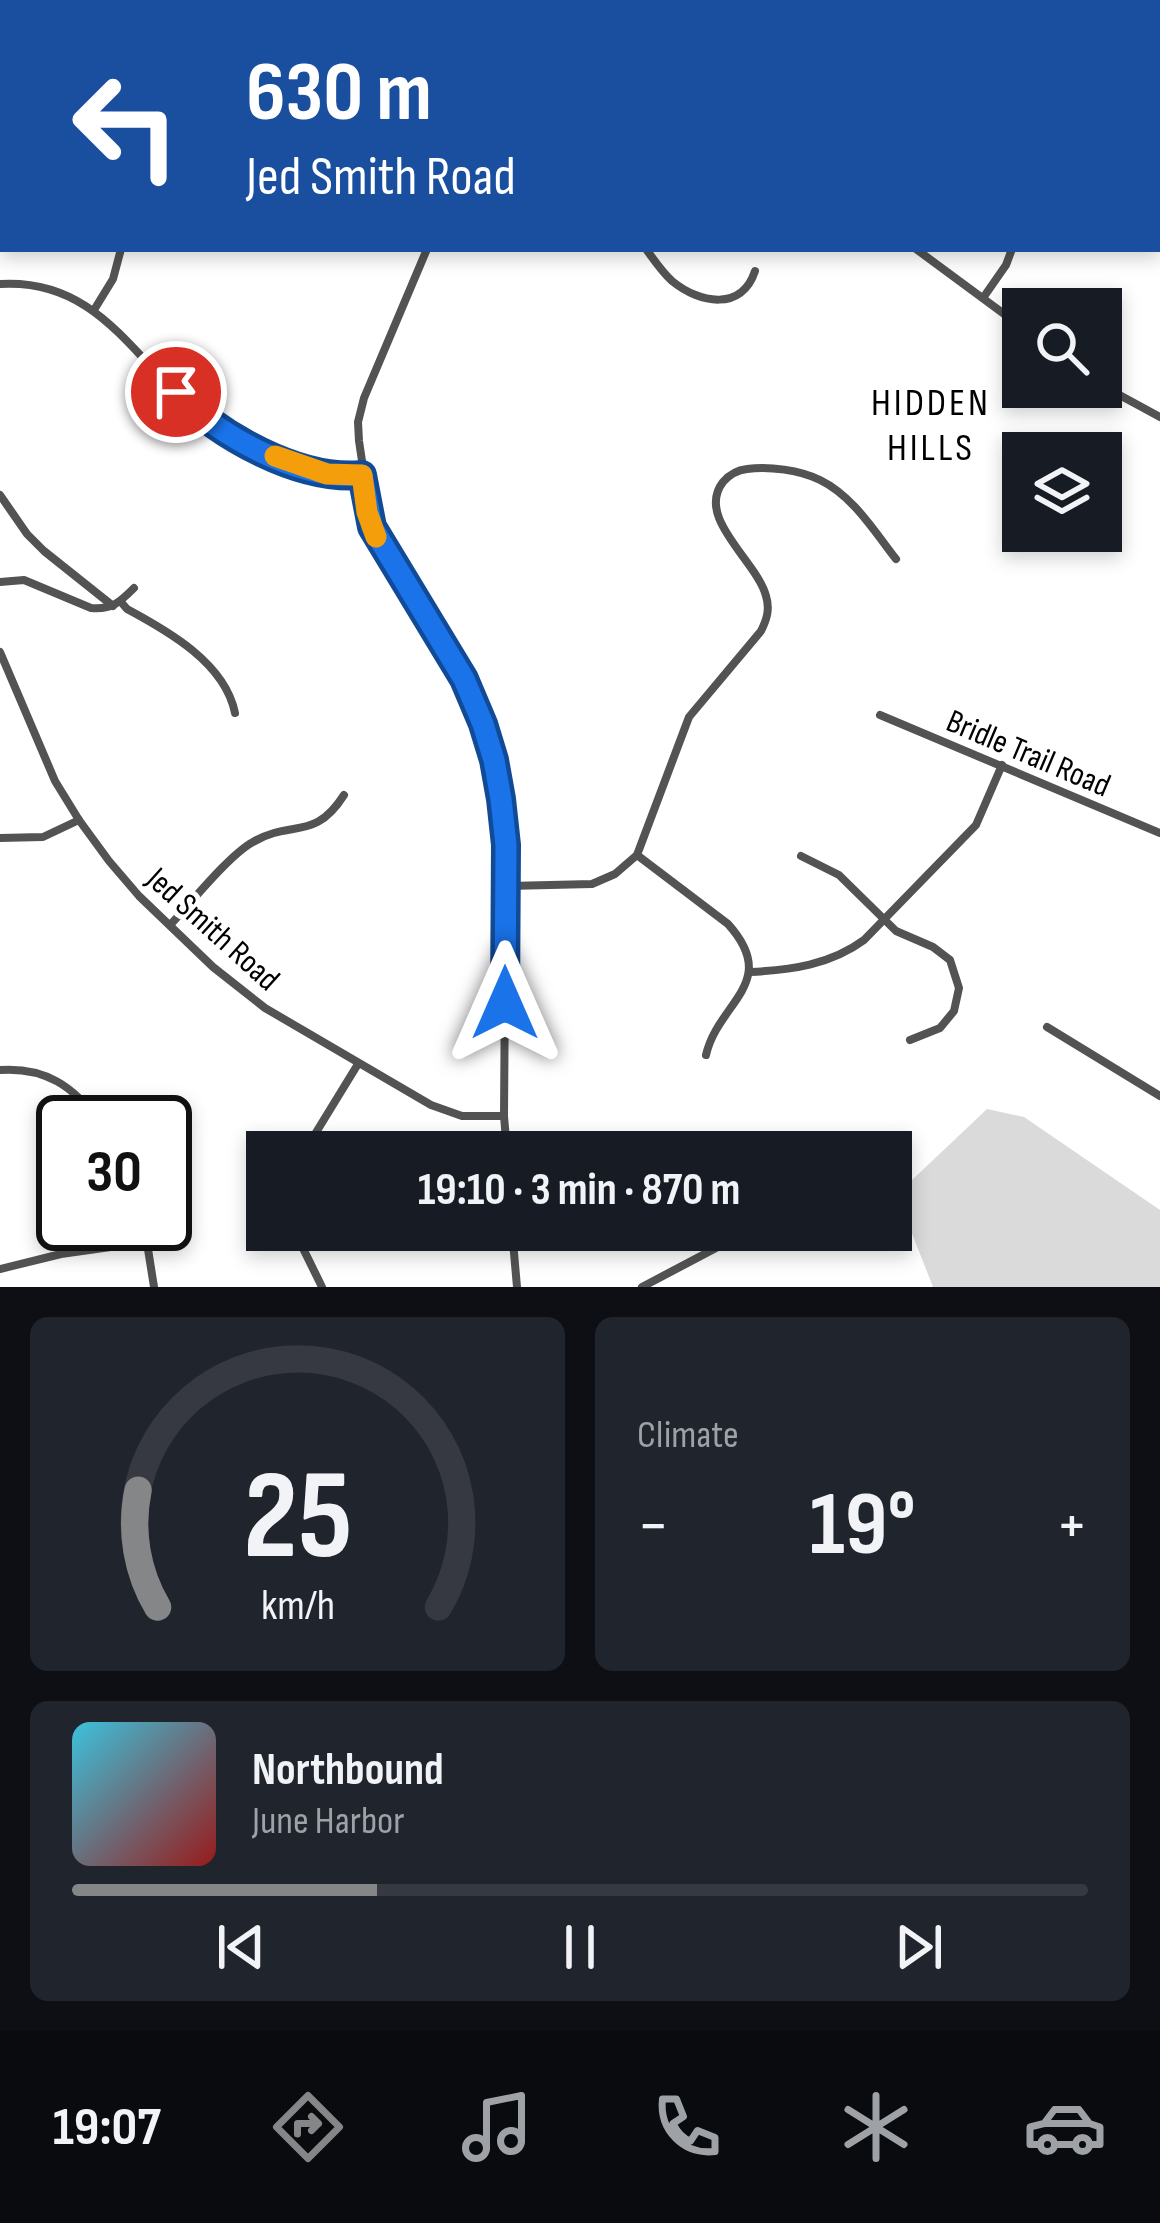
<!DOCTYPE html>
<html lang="en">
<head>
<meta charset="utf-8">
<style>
	:root { --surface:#171b24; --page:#20242c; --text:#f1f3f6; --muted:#9ea1a6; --line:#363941; --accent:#858687 }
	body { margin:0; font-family:"Sofia Sans Condensed",sans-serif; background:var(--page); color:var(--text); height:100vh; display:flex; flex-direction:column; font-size:45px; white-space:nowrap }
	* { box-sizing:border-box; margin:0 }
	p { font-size:39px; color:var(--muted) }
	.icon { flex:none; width:66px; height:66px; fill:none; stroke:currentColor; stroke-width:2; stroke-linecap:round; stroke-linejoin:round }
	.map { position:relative; height:1287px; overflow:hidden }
	.side { display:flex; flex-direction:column; gap:30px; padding:30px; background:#0d0f14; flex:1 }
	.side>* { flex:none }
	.hud { position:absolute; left:0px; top:0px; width:1161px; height:252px; box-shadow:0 6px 18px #0003; background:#1a4fa0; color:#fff; overflow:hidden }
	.controls { position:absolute; left:1002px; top:288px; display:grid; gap:24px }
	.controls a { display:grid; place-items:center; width:120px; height:120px; border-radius:0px; background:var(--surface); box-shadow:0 6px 18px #0003; font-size:60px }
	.speed { position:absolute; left:36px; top:1095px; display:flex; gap:24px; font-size:60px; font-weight:700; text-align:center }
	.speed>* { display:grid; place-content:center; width:156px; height:156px; border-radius:50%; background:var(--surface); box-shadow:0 6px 18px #0003; line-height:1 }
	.speed .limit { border:6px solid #111; border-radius:18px; background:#fff; color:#111 }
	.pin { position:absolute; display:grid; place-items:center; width:102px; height:102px; color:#fff; margin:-51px; border:6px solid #fff; border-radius:50%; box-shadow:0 3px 12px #0007 }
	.me { position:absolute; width:132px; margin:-66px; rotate:0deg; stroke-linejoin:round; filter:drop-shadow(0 0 9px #0008) }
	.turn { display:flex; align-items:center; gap:42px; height:252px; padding:0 48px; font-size:54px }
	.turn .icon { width:156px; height:156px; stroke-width:2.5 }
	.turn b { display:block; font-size:84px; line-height:102px }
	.big { font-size:90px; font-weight:700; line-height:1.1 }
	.side .card { flex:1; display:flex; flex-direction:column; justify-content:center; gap:18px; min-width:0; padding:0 42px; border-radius:18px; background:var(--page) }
	.side .dial { align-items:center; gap:0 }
	.dial svg { height:312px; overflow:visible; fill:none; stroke:var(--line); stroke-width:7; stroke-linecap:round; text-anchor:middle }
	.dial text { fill:var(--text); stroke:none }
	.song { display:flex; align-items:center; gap:36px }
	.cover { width:144px; height:144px; border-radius:18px; background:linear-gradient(135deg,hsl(190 70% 55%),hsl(0 70% 35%)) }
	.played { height:12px; border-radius:6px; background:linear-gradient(90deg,var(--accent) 30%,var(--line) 30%) }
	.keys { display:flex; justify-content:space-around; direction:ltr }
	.heat { display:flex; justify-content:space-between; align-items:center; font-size:66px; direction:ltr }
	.side .tiles { flex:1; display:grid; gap:30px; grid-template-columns:1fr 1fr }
	.card:last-child { grid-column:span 2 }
	.trip { position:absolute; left:246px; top:1131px; width:666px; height:120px; border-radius:0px; background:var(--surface); box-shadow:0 6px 18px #0003; font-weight:700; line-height:120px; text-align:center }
	.menu { display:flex; height:192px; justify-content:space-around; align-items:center; background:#090b0e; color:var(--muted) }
	.menu .icon { width:84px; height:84px }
	.menu .selected { color:var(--accent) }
	.menu b { font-size:54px; color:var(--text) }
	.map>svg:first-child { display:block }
</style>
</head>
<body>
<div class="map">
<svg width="1160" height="1287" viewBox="0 0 1160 1287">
	<rect width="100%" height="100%" fill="#fff"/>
	<polygon fill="#dadada" points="987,1109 1024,1117 1160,1210 1160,1287 933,1287 913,1236 893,1198"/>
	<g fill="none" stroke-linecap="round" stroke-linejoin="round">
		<g stroke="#535353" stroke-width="8">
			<polyline points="604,0 613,3"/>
			<polyline points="759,0 760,3"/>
			<polyline points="256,3 256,0"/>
			<polyline points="483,3 483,0"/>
			<polyline points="796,3 809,0"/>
			<polyline points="0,84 3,84"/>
			<polyline points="1158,204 1160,205"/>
			<polyline points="427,249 364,398 358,422 359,441 372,527 464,679 483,724 498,781 506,845 504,1116 507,1152"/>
			<path d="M646,249C654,260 662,272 672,281C700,304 742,311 755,271"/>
			<polyline points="916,249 1023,328"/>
			<path d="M0,284C100,278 134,362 201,415C225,434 253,448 282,459C309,470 333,477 362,475"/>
			<polyline points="983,298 1006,265 1012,249"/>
			<polyline points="94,310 113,279 121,249"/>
			<polyline points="1101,385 1160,417"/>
			<polyline points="0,495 27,534 44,551 113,606"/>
			<path d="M0,582L24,580L91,608C112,610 120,602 134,588"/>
			<path d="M121,602L127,609C168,631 225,663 235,713"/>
			<polyline points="0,652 55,781 79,820 109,861 139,896 213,967 265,1008 431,1105 462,1116 504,1116"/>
			<polyline points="880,715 1160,833"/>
			<polyline points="0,838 43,837 79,820"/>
			<path d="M637,855L728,924C781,983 718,1002 706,1055"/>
			<polyline points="801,856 839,875 896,931 933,947 950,960 959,988 954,1011 940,1028 910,1040"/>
			<path d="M506,886L592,884L615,874L637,855L689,717L761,631C767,619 770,609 766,596C757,561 695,518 723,482C729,475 738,470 747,469C769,466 800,470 820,480C853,496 874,531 896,559"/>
			<path d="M170,925C191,903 229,855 253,842C292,819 314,842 344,795"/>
			<path d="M750,972C791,970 830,965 864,940L976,825L1002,765"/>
			<polyline points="1047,1027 1160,1096"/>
			<path d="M0,1070C45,1067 74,1086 99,1122"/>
			<polyline points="698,1136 711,1152"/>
			<polyline points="304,1152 358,1064"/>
			<polyline points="144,1224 154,1287"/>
			<polyline points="294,1230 322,1287"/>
			<polyline points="512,1230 517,1287"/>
			<polyline points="0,1269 61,1254 146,1242"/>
			<polyline points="642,1287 733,1239 741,1230"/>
		</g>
	</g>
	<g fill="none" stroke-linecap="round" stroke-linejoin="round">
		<defs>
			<path id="route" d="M176,392C219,436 299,481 362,475L372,527L464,679L483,724L494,760L501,799L506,845L505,1003"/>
		</defs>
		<use href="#route" stroke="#114b97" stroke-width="30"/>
		<use href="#route" stroke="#1a73e8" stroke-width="21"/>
		<polyline stroke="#f59e0b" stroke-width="21" points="275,456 327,474 362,475 367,512 376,537"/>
	</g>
	<g text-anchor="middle" stroke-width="10" stroke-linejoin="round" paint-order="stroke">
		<g font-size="33" fill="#000" stroke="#fff">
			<text transform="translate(1029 752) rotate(23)" y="12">Bridle Trail Road</text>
			<text transform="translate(214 928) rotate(42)" y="12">Jed Smith Road</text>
		</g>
		<g font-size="39" letter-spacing="3" fill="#000" stroke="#fff">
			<text x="931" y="415">HIDDEN<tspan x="931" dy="45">HILLS</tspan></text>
		</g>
	</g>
</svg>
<div class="controls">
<a><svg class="icon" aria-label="search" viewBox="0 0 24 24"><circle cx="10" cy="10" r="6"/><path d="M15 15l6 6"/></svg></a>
<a><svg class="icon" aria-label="layers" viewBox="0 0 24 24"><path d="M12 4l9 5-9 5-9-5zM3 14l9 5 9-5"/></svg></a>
</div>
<div class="speed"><div class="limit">30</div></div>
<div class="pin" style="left:176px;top:392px;background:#d93025"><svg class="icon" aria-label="arrive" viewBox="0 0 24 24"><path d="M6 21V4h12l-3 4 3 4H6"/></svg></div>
<svg class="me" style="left:505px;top:1003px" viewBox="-20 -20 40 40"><path d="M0-17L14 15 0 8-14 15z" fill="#1a73e8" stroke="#fff" stroke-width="4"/></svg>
<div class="trip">19:10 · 3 min · 870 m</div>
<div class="hud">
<div class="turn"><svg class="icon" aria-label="left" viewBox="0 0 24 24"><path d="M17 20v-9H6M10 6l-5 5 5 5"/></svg><div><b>630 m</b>Jed Smith Road</div></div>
</div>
</div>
<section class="side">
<div class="tiles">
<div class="card dial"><svg viewBox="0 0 100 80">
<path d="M14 69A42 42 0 1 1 86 69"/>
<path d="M14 69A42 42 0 0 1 9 39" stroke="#858687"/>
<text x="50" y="56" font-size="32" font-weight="700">25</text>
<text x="50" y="72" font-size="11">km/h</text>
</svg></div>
<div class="card"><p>Climate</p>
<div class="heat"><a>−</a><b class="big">19°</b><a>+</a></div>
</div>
<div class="card">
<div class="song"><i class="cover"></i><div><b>Northbound</b><p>June Harbor</p></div></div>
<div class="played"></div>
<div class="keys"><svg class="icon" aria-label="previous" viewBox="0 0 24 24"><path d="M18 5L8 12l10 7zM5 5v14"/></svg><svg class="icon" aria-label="pause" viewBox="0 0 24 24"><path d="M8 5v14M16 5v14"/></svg><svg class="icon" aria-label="next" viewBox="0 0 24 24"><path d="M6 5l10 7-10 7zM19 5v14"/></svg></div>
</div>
</div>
</section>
<nav class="menu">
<b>19:07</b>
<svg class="icon selected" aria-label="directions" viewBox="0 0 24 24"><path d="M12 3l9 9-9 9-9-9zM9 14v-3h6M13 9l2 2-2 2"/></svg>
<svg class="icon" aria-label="music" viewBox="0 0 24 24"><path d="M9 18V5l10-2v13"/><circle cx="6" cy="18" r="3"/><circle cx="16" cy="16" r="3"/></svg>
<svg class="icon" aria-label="phone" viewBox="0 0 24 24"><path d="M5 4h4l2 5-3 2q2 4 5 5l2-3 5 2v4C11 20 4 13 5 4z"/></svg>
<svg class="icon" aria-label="climate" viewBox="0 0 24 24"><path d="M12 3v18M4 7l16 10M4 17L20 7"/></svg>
<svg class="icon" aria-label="car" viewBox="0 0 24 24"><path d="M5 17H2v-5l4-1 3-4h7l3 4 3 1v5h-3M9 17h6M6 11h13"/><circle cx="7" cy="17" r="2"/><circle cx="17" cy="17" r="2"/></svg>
</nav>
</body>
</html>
